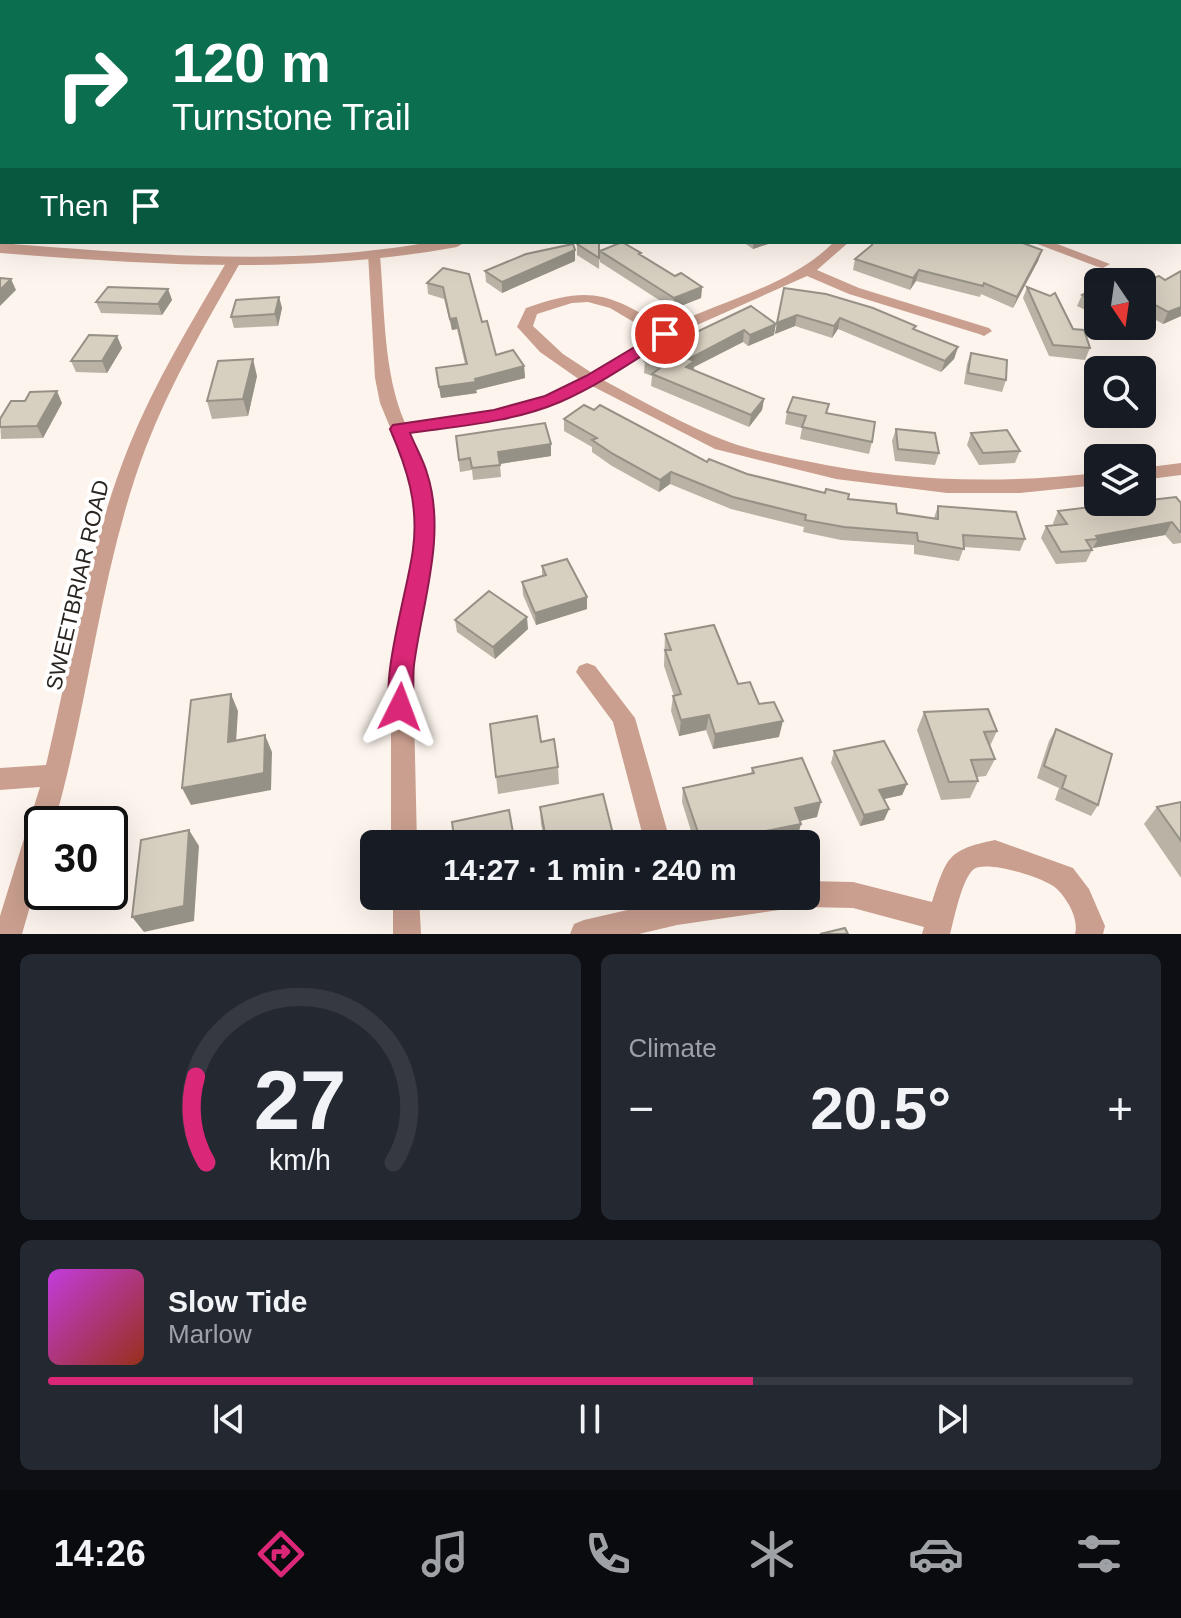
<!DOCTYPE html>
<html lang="en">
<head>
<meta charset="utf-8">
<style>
	:root { --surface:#171b24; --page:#242831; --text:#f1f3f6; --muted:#9ea1a6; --line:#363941; --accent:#db2777 }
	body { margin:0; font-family:Arial,sans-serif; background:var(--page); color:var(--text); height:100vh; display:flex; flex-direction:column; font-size:30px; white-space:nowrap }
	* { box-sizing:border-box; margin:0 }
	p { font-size:26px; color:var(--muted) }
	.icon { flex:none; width:44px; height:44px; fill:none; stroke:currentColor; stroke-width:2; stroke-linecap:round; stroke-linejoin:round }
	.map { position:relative; height:934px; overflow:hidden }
	.panel { display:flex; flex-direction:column; gap:20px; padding:20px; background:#0d0f14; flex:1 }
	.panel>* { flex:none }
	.banner { position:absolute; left:0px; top:0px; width:1182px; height:244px; box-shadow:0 8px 32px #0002; background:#0b6e4f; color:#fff; overflow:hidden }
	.needle { width:52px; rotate:167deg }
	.fabs { position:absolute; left:1084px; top:268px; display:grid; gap:16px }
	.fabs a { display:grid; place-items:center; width:72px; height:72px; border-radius:12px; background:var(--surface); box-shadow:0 8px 32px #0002; font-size:40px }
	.speed { position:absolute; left:24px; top:806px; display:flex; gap:16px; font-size:40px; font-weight:700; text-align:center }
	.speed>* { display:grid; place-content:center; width:104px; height:104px; border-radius:50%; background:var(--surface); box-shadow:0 8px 32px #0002; line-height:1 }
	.speed .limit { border:4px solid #111; border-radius:12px; background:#fff; color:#111 }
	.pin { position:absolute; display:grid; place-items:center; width:68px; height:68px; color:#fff; margin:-34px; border:4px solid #fff; border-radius:50%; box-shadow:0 2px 8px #0007 }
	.me { position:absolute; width:88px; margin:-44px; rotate:3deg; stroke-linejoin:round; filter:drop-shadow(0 0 6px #0008) }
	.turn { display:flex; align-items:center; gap:28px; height:168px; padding:0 40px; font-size:36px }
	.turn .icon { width:104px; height:104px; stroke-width:2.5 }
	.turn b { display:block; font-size:56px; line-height:68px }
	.then { display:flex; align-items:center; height:76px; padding:0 40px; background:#0003; gap:16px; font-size:30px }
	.big { font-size:60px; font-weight:700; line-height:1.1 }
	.panel .widget { flex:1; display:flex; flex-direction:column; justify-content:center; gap:12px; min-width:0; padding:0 28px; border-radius:12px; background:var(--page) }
	.panel .dial { align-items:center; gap:0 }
	.dial svg { height:208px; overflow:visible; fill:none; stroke:var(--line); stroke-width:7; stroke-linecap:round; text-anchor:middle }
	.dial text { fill:var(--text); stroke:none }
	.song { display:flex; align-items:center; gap:24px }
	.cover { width:96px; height:96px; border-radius:12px; background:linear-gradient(135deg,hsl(290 70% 55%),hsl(10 70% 35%)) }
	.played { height:8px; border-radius:4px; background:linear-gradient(90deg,var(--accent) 65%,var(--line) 65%) }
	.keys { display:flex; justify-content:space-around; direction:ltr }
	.heat { display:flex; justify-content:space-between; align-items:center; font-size:44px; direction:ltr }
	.panel .tiles { flex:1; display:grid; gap:20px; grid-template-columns:1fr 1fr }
	.widget:last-child { grid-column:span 2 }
	.trip { position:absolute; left:360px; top:830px; width:460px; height:80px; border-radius:12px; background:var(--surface); box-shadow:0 8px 32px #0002; font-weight:700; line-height:80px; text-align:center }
	.tabs { display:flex; height:128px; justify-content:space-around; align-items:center; background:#090b0e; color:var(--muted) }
	.tabs .icon { width:56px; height:56px }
	.tabs .on { color:var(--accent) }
	.tabs b { font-size:36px; color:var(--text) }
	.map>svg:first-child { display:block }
</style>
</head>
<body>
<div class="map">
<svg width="1181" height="934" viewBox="0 0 1181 934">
	<rect width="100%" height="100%" fill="#fdf5ed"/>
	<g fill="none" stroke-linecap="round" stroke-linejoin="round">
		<g stroke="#d1ca63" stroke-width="3">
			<polyline points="424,0 429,2"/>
			<polyline points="189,2 210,0"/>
		</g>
		<g stroke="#ca9f8f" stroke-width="5">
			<polyline points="489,0 493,2"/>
			<polyline points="599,2 612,0"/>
			<polyline points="0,55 2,52"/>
		</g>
		<g fill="#ca9f8f" fill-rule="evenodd">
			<path d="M834,242H849L817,270L859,288L989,328L992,331L984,336L979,334L849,294L807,276L670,337L603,380C644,402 686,426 729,442C754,451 781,456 806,461C904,482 999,484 1098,473V485L1020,493H947L836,479L715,449L592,386C537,418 471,425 410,433L427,473L433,507L434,548L413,668L417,844H391V668L414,548L415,507L409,473L380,403L375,378L368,253L373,252L380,256C385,311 383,372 405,423C464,415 527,409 580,380L540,352L520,330L517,327L526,308C591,285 608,293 666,328C722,300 789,287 834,242ZM588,302L610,308L654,334L592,373L563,354L533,326L537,314L572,303Z"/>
			<polygon points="1032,242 1052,242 1110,264 1103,268 1098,267"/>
			<path d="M233,259L240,263C206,323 171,382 146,447C100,568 90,700 54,824H42V865L22,934H0V916L40,787L0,790V768L46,765C71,660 89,545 129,446C155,382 191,323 226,263Z"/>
			<polygon points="1181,463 1181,475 1142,480 1142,468"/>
			<polygon points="587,663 595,666 635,718 671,844 645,844 613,722 576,672 579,666"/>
			<path d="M995,840L1073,868L1089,889L1105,926L1103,934H1075C1079,919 1068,900 1057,889C1046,878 988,860 974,869C962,878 954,919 950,934H922L924,927L853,908L806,907L796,903L786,909L677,925L639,934H570L574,924L584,920L688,896H806V881L853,882L932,902C947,857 947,850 995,840Z"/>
			<polygon points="393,896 419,896 421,934 393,934"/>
		</g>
		<path fill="#ca9f8f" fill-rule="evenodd" d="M430,242H465L457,247C304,275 154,265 0,253V243C143,254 288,268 430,242Z"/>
		<g fill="#b1735d" fill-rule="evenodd">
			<polygon points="355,0 367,0 368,2 356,2"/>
			<polygon points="375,0 387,0 388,2 376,2"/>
			<rect x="1180" y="163" width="1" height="8"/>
		</g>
	</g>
	<g fill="#b9b2a5">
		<polygon points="613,0 711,0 705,2 613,2"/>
		<polygon points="577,242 600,242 599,269 577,255"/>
		<polygon points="743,242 774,242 753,249"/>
		<polygon points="1042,250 1038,261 1013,308 981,294 980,297 916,281 910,290 853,270 855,259"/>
		<polygon points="600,251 641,253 641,256 675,276 702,287 701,298 673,309 600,262"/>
		<polygon points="575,261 502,293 486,282 485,271"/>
		<polygon points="443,268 482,322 496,355 524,366 525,378 476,390 477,393 441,398 436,368 465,364 457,329 452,330 444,299 428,294 427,283"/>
		<polygon points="1181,271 1181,316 1163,324 1142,312 1142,282 1165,280"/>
		<polygon points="1098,286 1098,316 1077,306 1082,295"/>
		<polygon points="1027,287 1050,296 1073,329 1090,348 1085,360 1049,356 1023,298"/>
		<polygon points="784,288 915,330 958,347 954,359 941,372 838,329 832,338 795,326 775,334"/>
		<polygon points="168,289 172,300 162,315 101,313 96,302"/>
		<polygon points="279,297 282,308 278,326 234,328 231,317"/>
		<polygon points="751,306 774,335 748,346 743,342 694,367 694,370 764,399 762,410 749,427 651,386 652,376 644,373 645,361"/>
		<polygon points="117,336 122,348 107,373 76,372 71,361"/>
		<polygon points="971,353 1006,380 1002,392 964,384 967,364"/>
		<polygon points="257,376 248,416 212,419 207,401"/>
		<polygon points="62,403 43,438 1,439 0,419"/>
		<polygon points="787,412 827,414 872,442 869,454 800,439 802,428 785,424"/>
		<polygon points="564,419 747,474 848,499 897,513 934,518 938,506 1025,539 1020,551 964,547 959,561 914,554 914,545 841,540 803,532 804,527 731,509 670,484 659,492 612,466 592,452 592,447 564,431"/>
		<polygon points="896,429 939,453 935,465 895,461 892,441"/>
		<polygon points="971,433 1020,451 1015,463 979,465 967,445"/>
		<polygon points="456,436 551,456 500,464 501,477 473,480 472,470 460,472"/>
		<polygon points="1181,503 1181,543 1173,544 1165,535 1093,548 1086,562 1056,564 1041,538 1046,526 1054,525 1053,523 1058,511"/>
		<polygon points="542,566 587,609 536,625 523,595 522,582 542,576"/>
		<polygon points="455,620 528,629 495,659 457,632"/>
		<polygon points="665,634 738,684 759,704 779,737 713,749 706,730 679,736 671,711 673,696 674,696 664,666"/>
		<polygon points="924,712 997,731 990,746 995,759 986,776 977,777 978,781 970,798 941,800 917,730"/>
		<polygon points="490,724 541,742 558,767 559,784 498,794"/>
		<polygon points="1056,729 1098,805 1091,816 1055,800 1059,788 1037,778 1049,741"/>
		<polygon points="834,751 907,784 902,795 884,799 889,809 884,820 860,826 831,763"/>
		<polygon points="752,768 817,817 800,821 801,824 797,838 770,844 695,844 682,802 683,788 751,773"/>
		<polygon points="1181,802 1181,878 1144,824 1157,807"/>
		<polygon points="540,807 614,844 545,844 541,824"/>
	</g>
	<g fill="#969186">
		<polygon points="312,0 337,0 338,2 312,2"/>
		<polygon points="659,0 711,0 705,2 653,2"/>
		<polygon points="754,242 774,242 753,249"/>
		<polygon points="575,250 575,261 502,293 502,282"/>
		<polygon points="1042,250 1038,261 1013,308 1017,297"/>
		<polygon points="919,270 916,281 910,290 913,278"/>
		<polygon points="11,279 16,290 0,306 0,290"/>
		<polygon points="702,287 701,298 673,309 674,298"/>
		<polygon points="168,289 172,300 162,315 158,304"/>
		<polygon points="279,297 282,308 278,326 275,314"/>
		<polygon points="1181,307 1181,316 1163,324 1168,312"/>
		<polygon points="797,315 795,326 775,334 777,323"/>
		<polygon points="456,318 457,329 452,330 450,319"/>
		<polygon points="840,318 838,329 832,338 834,326"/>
		<polygon points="776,324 774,335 748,346 750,335"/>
		<polygon points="744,330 743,342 694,367 693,373 685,379 689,359"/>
		<polygon points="117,336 122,348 107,373 102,361"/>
		<polygon points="958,347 954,359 941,372 945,361"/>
		<polygon points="253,359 257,376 248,416 243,399"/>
		<polygon points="524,366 525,378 476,390 477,393 441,398 439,387"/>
		<polygon points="57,391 62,403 43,438 37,426"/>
		<polygon points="764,399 762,410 749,427 751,415"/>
		<polygon points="551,444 551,456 499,464 498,452"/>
		<polygon points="671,472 670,484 659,492 660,480"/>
		<polygon points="1172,522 1165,535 1093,548 1098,539 1096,536"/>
		<polygon points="587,597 587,609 536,625 535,613"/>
		<polygon points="527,617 528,629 495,659 493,647"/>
		<polygon points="231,694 238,711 235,759 228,742"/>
		<polygon points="709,715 706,730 679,736 681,720"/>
		<polygon points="783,721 779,737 713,749 715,734"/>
		<polygon points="265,735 272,752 271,790 191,805 182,788"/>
		<polygon points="907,784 902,795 875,801 879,790"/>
		<polygon points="821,802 817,817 791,823 795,808"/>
		<polygon points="889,809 884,820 860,826 864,815"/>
		<polygon points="801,824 797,838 770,844 703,844"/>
		<polygon points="189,830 199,846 194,921 144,932 132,917"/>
		<polygon points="614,838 614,844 587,844"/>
	</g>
	<g fill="#d7cfc0" stroke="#969186" stroke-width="2">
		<polygon points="263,0 312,0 314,2 265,2"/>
		<polygon points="632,0 659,0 653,2 638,2"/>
		<polygon points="577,242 599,242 599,258 577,244"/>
		<polygon points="622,242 641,253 639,254 675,276 681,273 702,287 674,298 600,251"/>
		<polygon points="873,242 1020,242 1042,250 1017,297 984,283 983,286 919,270 913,278 855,259 872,245"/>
		<polygon points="573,244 575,250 502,282 485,271 526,254"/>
		<polygon points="443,268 469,274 482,322 487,321 496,355 513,350 524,366 475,379 476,382 439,387 436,368 467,364 456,318 450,319 443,287 427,283"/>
		<polygon points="1181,271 1181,307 1168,312 1142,298 1142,282 1140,282 1159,276 1165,280"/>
		<polygon points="0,278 11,279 0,290"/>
		<polygon points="1098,286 1098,303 1082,295"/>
		<polygon points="108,287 168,289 158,304 96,302"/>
		<polygon points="1027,287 1050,296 1055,293 1073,329 1084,330 1090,348 1053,345"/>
		<polygon points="784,288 826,294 873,308 916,326 913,329 958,347 945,361 840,318 834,326 797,315 777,323"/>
		<polygon points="279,297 275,314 231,317 236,300"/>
		<polygon points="751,306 776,324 750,335 744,330 689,359 694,361 686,367 764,399 751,415 652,374 660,368 645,361 665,347"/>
		<polygon points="89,335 117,336 102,361 71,361"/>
		<polygon points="971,353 1007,360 1006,380 968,373"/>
		<polygon points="253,359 243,399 207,401 218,361"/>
		<polygon points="57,391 37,426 0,427 0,419 11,401 25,401 30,392"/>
		<polygon points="793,397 829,404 826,413 875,422 872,442 802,427 806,416 787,412"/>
		<polygon points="584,405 594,410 600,405 707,462 709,459 747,474 825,493 826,489 849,494 848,499 896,504 897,513 938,519 938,506 1016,512 1025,539 963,535 964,549 918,541 917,533 844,527 805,520 806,515 733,497 671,472 660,480 613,454 592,440 597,438 564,419"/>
		<polygon points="545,423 551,444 498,452 500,465 472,468 470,458 459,460 456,436"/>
		<polygon points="896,429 935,433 939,453 898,449"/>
		<polygon points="1007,430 1020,451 983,453 971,433"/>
		<polygon points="1176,497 1181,503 1181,532 1180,532 1172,522 1096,536 1098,539 1086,540 1092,550 1061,552 1046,526 1067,524 1058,511 1132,502 1142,502 1142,501"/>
		<polygon points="567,559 587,597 535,613 522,582 546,575 542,566"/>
		<polygon points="489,591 527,617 493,647 455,620"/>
		<polygon points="714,625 738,684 750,682 759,704 774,702 783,721 715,734 709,715 681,720 673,696 681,694 665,650 671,650 665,634"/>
		<polygon points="231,694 228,742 265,735 264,773 182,788 191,700"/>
		<polygon points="988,709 997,731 984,732 995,759 971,760 978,781 949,782 924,712"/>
		<polygon points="537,716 541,742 554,739 558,767 496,777 490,724"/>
		<polygon points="1056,729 1112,754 1098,805 1062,788 1066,776 1044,766"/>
		<polygon points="884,741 907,784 879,790 889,809 864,815 834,751"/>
		<polygon points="802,758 821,802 795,808 801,824 702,844 683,788 754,773 752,768"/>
		<polygon points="603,794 614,838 587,844 547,844 540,807"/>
		<polygon points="1181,802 1181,841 1157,807"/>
		<polygon points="509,810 515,844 455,844 452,822"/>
		<polygon points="189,830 184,906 132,917 141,840"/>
		<polygon points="845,928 848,934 820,934"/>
	</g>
	<path fill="#db2777" stroke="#8e194d" stroke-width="2" d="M665,329L673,334L671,337C635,360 599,385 560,402C513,422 459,426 410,433C415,446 423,459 427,473C447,535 422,603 414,665C412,681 416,699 408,714L400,717L392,714C378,685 409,585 413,549C419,505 407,468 390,429L393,425L494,410L545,396L586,376Z"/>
	<g text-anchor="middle" stroke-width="8" stroke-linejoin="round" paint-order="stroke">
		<g font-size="22" fill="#29241f" stroke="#fff">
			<text transform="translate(77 585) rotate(-77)" y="8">SWEETBRIAR ROAD</text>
		</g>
	</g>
</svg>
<div class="fabs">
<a><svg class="needle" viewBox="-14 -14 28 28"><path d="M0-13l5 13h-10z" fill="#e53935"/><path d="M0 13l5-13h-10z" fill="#9ea1a6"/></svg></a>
<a><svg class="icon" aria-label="search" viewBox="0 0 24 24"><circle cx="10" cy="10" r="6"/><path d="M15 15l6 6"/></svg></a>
<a><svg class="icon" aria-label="layers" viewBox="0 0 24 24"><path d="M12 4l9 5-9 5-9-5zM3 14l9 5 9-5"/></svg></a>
</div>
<div class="speed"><div class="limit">30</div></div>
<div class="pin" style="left:665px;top:334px;background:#d93025"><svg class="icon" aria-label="arrive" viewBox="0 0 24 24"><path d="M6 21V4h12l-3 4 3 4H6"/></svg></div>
<svg class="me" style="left:400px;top:707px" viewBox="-20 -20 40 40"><path d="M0-17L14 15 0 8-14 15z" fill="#db2777" stroke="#fff" stroke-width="4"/></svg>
<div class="trip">14:27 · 1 min · 240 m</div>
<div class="banner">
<div class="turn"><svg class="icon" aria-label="right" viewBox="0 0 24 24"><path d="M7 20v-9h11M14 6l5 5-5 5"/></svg><div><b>120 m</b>Turnstone Trail</div></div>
<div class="then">Then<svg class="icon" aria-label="arrive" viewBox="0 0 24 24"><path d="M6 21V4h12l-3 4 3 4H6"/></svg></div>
</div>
</div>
<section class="panel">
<div class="tiles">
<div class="widget dial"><svg viewBox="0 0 100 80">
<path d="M14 69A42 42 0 1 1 86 69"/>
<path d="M14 69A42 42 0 0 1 10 36" stroke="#db2777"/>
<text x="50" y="56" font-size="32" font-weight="700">27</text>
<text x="50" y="72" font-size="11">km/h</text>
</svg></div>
<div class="widget"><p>Climate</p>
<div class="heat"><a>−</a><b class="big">20.5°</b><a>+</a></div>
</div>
<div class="widget">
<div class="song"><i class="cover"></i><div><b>Slow Tide</b><p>Marlow</p></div></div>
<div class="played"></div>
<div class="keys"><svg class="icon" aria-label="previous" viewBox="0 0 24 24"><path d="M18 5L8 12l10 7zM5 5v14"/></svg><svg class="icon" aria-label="pause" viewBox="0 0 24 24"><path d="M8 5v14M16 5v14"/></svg><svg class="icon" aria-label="next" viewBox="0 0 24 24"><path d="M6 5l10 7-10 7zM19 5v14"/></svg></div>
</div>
</div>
</section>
<nav class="tabs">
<b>14:26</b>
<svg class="icon on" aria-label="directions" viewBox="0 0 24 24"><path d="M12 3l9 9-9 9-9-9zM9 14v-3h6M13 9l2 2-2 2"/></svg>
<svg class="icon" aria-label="music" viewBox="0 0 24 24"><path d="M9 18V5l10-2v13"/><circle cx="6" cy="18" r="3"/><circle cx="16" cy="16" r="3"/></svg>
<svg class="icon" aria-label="phone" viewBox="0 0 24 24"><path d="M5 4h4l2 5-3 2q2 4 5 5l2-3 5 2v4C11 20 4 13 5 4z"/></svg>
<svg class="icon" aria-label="climate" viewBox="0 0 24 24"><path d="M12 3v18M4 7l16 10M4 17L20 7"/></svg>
<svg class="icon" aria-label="car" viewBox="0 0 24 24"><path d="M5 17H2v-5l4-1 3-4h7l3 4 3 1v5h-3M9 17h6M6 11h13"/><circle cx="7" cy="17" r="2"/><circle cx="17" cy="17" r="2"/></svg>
<svg class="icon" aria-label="filters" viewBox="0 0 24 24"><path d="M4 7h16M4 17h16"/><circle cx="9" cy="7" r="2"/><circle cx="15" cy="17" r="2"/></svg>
</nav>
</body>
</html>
